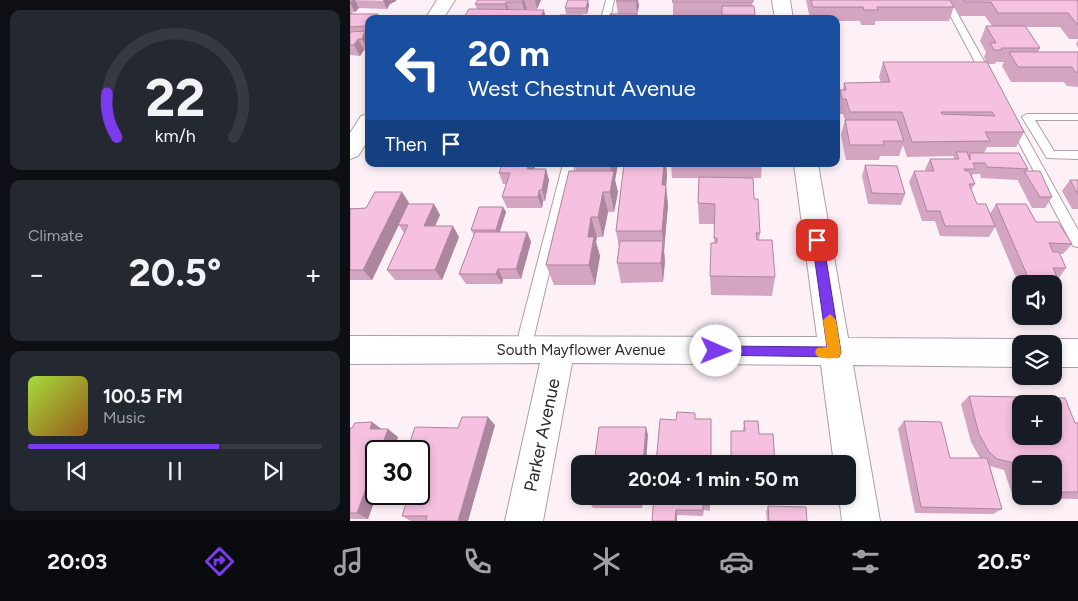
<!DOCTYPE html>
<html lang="en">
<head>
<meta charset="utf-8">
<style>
	:root { --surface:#171b24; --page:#242831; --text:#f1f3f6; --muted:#9ea1a6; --line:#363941; --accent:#7c3aed }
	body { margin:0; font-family:Figtree,sans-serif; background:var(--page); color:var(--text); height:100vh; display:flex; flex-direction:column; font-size:19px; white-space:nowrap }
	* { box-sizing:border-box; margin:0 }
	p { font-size:16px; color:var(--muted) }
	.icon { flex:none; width:28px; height:28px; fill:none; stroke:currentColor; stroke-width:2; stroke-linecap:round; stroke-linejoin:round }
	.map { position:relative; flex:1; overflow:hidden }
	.drawer { display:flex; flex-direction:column; gap:10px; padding:10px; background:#0d0f14; width:350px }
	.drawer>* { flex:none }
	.hud { position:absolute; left:15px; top:15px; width:475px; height:152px; border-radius:10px; box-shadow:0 2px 8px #0003; background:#1a4fa0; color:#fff; overflow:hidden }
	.fabs { position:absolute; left:662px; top:275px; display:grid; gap:10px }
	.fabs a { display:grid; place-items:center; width:50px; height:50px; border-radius:10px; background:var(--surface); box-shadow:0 2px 8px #0003; font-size:25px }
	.speed { position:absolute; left:15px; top:440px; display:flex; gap:10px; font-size:25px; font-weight:700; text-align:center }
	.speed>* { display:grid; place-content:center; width:65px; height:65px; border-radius:50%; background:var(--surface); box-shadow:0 2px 8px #0003; line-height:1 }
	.speed .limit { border:2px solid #111; border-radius:8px; background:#fff; color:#111 }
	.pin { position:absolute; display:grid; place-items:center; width:42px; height:42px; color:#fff; margin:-21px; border-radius:10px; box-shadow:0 2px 8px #0006 }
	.me { position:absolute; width:55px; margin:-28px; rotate:91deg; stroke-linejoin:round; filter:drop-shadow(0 0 4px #0008) }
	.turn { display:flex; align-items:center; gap:18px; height:105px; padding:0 20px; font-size:22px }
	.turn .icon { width:65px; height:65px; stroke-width:2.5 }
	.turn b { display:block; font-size:35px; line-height:42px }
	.then { display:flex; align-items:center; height:48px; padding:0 20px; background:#0003; gap:10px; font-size:19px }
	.big { font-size:38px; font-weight:700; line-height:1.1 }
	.drawer .card { flex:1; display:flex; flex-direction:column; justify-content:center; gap:8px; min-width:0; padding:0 18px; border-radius:10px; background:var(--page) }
	.drawer .dial { align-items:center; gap:0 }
	.dial svg { height:130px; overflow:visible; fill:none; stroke:var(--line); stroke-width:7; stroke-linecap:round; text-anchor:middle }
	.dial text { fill:var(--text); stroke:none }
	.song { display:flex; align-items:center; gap:15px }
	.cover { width:60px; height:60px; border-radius:8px; background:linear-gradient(135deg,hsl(80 70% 55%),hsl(30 70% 35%)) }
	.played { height:5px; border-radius:2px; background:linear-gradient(90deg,var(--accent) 65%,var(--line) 65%) }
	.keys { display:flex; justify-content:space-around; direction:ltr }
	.heat { display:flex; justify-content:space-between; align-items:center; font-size:28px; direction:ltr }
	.trip { position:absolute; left:221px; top:455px; width:285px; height:50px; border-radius:10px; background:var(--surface); box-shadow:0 2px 8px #0003; font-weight:700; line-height:50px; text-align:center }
	.menu { display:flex; height:80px; justify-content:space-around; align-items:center; background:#090b0e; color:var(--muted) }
	.menu .icon { width:35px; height:35px }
	.menu .current { color:var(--accent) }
	.menu b { font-size:22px; color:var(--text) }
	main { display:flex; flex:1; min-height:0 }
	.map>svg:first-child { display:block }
</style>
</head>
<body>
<main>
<section class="drawer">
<div class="card dial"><svg viewBox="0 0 100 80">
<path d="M14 69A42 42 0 1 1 86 69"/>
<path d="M14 69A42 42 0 0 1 8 42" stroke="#7c3aed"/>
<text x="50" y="56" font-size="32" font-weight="700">22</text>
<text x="50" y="72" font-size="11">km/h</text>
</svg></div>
<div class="card"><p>Climate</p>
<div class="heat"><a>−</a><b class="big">20.5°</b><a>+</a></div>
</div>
<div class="card">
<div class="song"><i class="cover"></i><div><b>100.5 FM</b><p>Music</p></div></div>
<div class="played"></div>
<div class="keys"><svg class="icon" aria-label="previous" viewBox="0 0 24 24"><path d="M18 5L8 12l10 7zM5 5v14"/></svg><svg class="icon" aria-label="pause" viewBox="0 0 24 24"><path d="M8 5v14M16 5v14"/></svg><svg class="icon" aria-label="next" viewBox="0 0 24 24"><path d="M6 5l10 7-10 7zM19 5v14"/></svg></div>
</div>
</section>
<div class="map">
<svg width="728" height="521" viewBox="0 0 728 521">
	<rect width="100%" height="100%" fill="#fdf0f7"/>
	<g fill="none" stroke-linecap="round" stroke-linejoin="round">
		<defs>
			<g id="lane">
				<polygon points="256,0 264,0 260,19 251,19"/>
				<polygon points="592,0 600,0 644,79 643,81 639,82 634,79"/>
				<polygon points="677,114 728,114 728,120 685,120 704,151 728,151 728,159 697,158 672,117"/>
				<polygon points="663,119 668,122 728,230 728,247 723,246 658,122"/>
				<polygon points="213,164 225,164 181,349 178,354 173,356 168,354 165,349"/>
			</g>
			<g id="street">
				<polygon points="87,0 105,0 93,19 75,19"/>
				<polygon points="422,0 440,0 443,19 425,19"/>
				<polygon points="19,114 19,139 8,156 0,159 0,133 11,116"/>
				<polygon points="444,164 468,164 498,338 671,339 682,344 671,344 671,367 503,365 530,521 492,521 489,496 498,496 498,464 484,464 471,365 222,363 193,521 155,521 190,363 0,364 0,336 467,337"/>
				<polygon points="704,339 728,339 728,367 704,367 704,344 693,344"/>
			</g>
		</defs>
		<use href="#lane" stroke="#ae9fa7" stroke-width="2"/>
		<use href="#street" stroke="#ae9fa7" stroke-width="2"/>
		<use href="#lane" fill="#fff" fill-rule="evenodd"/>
		<use href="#street" fill="#fff" fill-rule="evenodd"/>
	</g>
	<g fill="#d4a5c1" fill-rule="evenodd">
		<polygon points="0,0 46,1 40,4 37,9 9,8 5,12 2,12 3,14 28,14 30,19 19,19 18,50 14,50 10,56 0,55"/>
		<polygon points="128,0 191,0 187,9 127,9 125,4"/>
		<polygon points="238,0 239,5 237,14 216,14 215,8"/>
		<polygon points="288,0 289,6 287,14 268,14 266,1"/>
		<polygon points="323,0 403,0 402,6 405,15 405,19 372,19 372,16 323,16"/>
		<polygon points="456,0 600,0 604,7 599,21 525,21 525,25 511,25 510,21 486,21 486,19 460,19"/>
		<polygon points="601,0 728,0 728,39 719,39 710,27 676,27 690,48 688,52 728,52 728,87 717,86 714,82 661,82 652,66 654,62 646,62 645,64 638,64 674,132 666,147 637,147 634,153 678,169 677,171 702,197 695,208 682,208 668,181 669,180 631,178 630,174 623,174 622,176 625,184 621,190 627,204 640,214 646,204 686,222 722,244 713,254 709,254 716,268 708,279 705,278 701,284 671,284 671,287 670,287 645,227 639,237 590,236 585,221 572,221 559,182 564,171 576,171 575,169 580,159 603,159 604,156 557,157 553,145 549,156 530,156 529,160 496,160 491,135 495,120 493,114 489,114 487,105 490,90 493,90 494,83 531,83 529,77 533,62 636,62 634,57 636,52 630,41 636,26 642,26 635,16 610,16"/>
		<polygon points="728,40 728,48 726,44"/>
		<polygon points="268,164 265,180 268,192 264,212 258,212 253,237 247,237 246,242 250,256 245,285 204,285 196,265 226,171 225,166"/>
		<polygon points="274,164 316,164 317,176 316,186 318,205 314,251 315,261 313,282 271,283 267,263 269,247 266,231"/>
		<polygon points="321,164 412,164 411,178 403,178 404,199 410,233 409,240 425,277 422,296 361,295 360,276 364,243 365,224 349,224 348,203 349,178 322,178"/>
		<polygon points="515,165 555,194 551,205 518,204 512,176"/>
		<polygon points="184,169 199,180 195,201 193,201 192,208 157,208 152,197 156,184 153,184 149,173"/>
		<polygon points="720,180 728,180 728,209 722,209 712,191"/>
		<polygon points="52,192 59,203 59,204 84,204 90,215 85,226 109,237 92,280 45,280 37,270 54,233 49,225 22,280 0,280 0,208 16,208"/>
		<polygon points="153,207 156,212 150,232 177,232 181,242 171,279 153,279 152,284 116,284 109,274 124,235 121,230"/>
		<path d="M619,396L728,423V499L684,498L680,500H664L654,470L640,466L652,509L643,514L565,513L548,429L554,421L600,458H630L621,442L611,404ZM671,464H704V496H671Z"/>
		<polygon points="394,421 409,434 425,464 381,464 381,431 393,431"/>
		<polygon points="145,425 118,521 61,521 52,516 108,428"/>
		<polygon points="0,428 31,429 48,437 43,451 26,451 26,494 27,494 18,519 0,519"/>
		<polygon points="240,496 293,496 292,508 243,508 239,502"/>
		<polygon points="304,496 360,496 360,511 354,510 353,516 327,515"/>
		<polygon points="418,506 457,521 417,521 416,512"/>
	</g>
	<g fill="#ac869d">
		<polygon points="2,0 5,0 9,8 5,12 0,3"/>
		<polygon points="33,0 46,0 46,1 40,4 37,9"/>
		<polygon points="173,0 174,0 177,9 175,12 172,2"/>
		<polygon points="185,0 191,0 187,9"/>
		<polygon points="238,0 239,5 237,14 236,8"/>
		<polygon points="286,0 288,0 289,6 287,14 288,19 286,19 287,15"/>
		<polygon points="156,2 159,12 158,15 155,4"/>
		<polygon points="194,10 196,19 190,19"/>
		<polygon points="28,14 30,19 24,19"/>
		<polygon points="15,31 19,39 19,47 18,50 12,39"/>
		<polygon points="8,39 14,50 10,56 4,45"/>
		<polygon points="179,164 186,164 181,180 177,169"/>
		<polygon points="260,164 268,164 265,180 268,192 264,212 260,192 262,178 260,166"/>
		<polygon points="314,164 316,164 317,176 316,186 318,205 314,251 312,231 312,185"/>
		<polygon points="196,169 199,180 195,201 192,190"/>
		<polygon points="189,190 193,201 192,208 188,197"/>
		<polygon points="52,192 59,203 22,280 13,270"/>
		<polygon points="253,192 258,212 253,237 248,217"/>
		<polygon points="84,204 90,215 80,237 74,226"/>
		<polygon points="153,207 156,212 148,236 146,230"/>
		<polygon points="241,217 247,237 246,242 250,256 245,285 239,265 238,237"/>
		<polygon points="103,226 109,237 92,280 85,270"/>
		<polygon points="177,232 181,242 171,279 166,269"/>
		<polygon points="313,241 315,261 313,282 311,263"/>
		<polygon points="148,269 153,279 152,284 146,274"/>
		<polygon points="138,417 145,425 118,521 108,521"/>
		<polygon points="22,422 33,430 20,429"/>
		<polygon points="296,427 298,435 296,464 293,464"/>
		<polygon points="38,429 48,437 43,451 30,451"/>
		<polygon points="26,461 26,494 27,494 18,519 7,513"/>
		<polygon points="290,496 293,496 292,508 290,502"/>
		<polygon points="326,510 327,515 327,521 325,521"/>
	</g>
	<g fill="#f6c0e0" stroke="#ac869d" fill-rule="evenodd">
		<polygon points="128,0 173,0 172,2 156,2 155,4 125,4"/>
		<polygon points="218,0 238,0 236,8 215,8"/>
		<polygon points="267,0 286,0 286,1 266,1"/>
		<polygon points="323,0 403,0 403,2 322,2"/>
		<polygon points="461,0 600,0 604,7 527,7 528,10 514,10 513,7 463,7"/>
		<polygon points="614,0 727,0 728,1 728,25 718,13 648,13 641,2 615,2"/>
		<polygon points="372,6 404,6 405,15 372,15"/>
		<polygon points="119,9 194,10 190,19 113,19"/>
		<polygon points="0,14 28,14 24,19 19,19 18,26 0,27"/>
		<polygon points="260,14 287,14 286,19 259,19"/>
		<polygon points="210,15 233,15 232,19 209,19"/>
		<polygon points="636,26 675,26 690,48 651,48 652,50 644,50 640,43 646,43"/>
		<polygon points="15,31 12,39 8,39 4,45 0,45 0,32"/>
		<polygon points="659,52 728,52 728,72 725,72 722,67 668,67"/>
		<path d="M533,62H637L674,132H635L640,141L562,142L552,112H500L496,99H492L490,90H496L494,83L540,82ZM591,112H642L645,116L592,114Z"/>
		<polygon points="495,120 547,120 554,141 533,141 534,145 500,145"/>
		<polygon points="606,152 617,152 620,160 620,153 669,153 678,169 637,167 635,163 623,163 625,169 614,169 615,171 619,171 625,184 619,184 627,204 636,204 645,226 595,226 590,211 577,211 564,171 584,171 580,159 609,159"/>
		<polygon points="152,164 179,164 177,169 196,169 192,190 189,190 188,197 152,197 160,173 149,173"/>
		<polygon points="226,164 260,164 260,166 225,166"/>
		<polygon points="274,164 314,164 312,185 316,185 312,231 266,231"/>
		<polygon points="515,165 547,166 555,194 522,193"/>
		<polygon points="219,171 264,171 260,192 253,192 248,217 241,217 238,237 244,237 239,265 196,265"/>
		<polygon points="674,171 690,171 702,197 690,197"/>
		<polygon points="349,177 403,178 404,199 408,199 410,233 406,233 407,240 422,240 425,277 360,276 361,243 367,243 367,238 364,238 365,204 348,203"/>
		<polygon points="720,180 728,180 728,194"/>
		<polygon points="25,192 52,192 13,270 0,270 0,209 16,208"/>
		<polygon points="58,204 84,204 74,226 103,226 85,270 37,270 58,225 48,225"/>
		<polygon points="646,204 676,204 686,222 708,222 722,244 699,243 703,252 709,252 716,268 703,268 707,277 678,277"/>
		<polygon points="129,207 153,207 146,230 121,230"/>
		<polygon points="125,232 177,232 166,269 148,269 146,274 109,274"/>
		<polygon points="270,241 313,241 311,263 267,263"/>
		<path d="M619,396L715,398L725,423H728V492H704V464H671V486L664,463L647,459L639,452L629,434ZM671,404H704V436H671Z"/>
		<polygon points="327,412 345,413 345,419 361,419 361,464 306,464 310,419 326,420"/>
		<polygon points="112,417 138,417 108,521 76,521 77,516 52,516 59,494 69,494 69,451 57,451 65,427 108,428"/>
		<polygon points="394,421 408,421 409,434 423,434 425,464 381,464 381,431 395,431"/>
		<polygon points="554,421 591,422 600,458 637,458 652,509 571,507"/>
		<polygon points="22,422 20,429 38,429 30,451 26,451 26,461 7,513 0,513 0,428 2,428 5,423"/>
		<polygon points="249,427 296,427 293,464 244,464"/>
		<polygon points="240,496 290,496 290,502 239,502"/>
		<polygon points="304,496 360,496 360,505 353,505 353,510 326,510 325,521 302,521"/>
		<polygon points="418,506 456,507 457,521 419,521"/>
	</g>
	<polygon fill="#7c3aed" stroke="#51269a" points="467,236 473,240 491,352 489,357 362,355 360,351 362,347 366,346 477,347 462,240"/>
	<path fill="#f59e0b" d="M480,314L486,320L491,352L489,357C482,359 474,359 467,356L465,352L467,348L477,347L473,320Z"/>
	<g text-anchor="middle" stroke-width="4" stroke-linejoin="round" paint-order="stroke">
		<g font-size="15" fill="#2f292c" stroke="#fff">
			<text x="231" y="355">South Mayflower Avenue</text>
		</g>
		<g font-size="18" fill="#2f292c" stroke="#fff">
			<text transform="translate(192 435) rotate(-78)" y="6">Parker Avenue</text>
		</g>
	</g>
</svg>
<div class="fabs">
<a><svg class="icon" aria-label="sound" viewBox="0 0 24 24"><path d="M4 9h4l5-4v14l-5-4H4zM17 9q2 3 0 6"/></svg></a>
<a><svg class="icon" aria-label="layers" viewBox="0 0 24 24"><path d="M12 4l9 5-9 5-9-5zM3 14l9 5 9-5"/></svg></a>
<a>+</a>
<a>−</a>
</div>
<div class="speed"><div class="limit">30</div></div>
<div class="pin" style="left:467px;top:240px;background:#d93025"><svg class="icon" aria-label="arrive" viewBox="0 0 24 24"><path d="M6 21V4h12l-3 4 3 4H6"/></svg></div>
<svg class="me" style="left:366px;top:351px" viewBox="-20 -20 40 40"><circle r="19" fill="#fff"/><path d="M0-13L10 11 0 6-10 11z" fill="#7c3aed"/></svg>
<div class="trip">20:04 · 1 min · 50 m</div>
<div class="hud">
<div class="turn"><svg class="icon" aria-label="left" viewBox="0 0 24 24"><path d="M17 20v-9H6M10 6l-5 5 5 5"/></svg><div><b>20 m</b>West Chestnut Avenue</div></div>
<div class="then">Then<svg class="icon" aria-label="arrive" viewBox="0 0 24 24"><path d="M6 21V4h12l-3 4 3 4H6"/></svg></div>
</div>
</div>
</main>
<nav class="menu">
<b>20:03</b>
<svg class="icon current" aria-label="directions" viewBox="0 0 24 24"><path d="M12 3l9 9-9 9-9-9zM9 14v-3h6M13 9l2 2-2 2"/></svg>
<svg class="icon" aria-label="music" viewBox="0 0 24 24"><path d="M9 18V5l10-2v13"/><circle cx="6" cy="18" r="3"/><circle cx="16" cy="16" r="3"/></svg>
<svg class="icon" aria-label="phone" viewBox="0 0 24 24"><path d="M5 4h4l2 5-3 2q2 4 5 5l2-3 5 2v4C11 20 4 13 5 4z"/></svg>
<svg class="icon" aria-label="climate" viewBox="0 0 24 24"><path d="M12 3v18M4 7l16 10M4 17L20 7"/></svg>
<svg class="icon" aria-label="car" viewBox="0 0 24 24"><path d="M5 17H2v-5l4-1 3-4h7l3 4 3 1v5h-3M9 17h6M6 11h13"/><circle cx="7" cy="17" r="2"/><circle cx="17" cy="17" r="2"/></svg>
<svg class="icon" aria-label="filters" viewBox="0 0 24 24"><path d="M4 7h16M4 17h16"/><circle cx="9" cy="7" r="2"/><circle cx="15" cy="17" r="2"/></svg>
<b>20.5°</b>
</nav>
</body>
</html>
